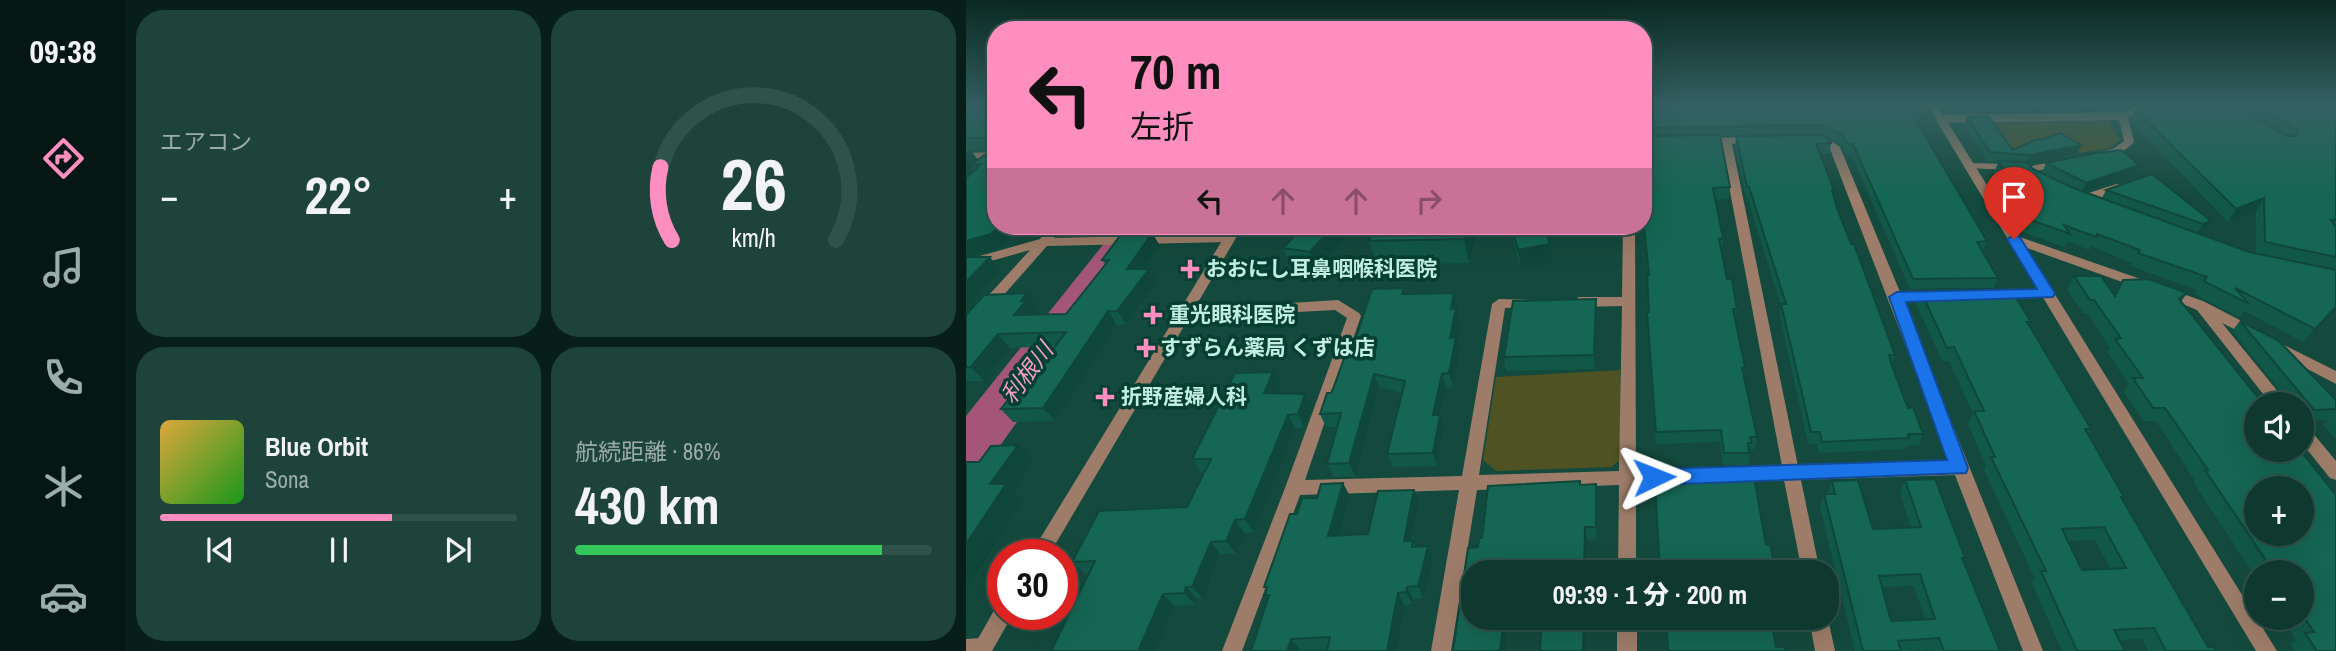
<!DOCTYPE html>
<html lang="ja">
<head>
<meta charset="utf-8">
<style>
	:root { --surface:#0f382e; --page:#1d433a; --text:#f1f3f6; --muted:#9bacaa; --line:#2f524a; --accent:#fd8ebf }
	body { margin:0; font-family:"Archivo Narrow","Noto Sans JP",sans-serif; background:var(--page); color:var(--text); height:100vh; display:flex; flex-direction:column; font-size:26px; white-space:nowrap }
	* { box-sizing:border-box; margin:0 }
	p { font-size:23px; color:var(--muted) }
	.icon { flex:none; width:38px; height:38px; fill:none; stroke:currentColor; stroke-width:2; stroke-linecap:round; stroke-linejoin:round }
	.map { position:relative; flex:1; overflow:hidden }
	.panel { display:flex; flex-direction:column; gap:10px; padding:10px; background:#081f19; width:840px }
	.panel>* { flex:none }
	.hud { position:absolute; left:21px; top:21px; width:665px; height:214px; border-radius:28px; box-shadow:0 7px 28px #0002,0 0 0 2px var(--line); background:#fd8ebf; color:#111; overflow:hidden }
	.fabs { position:absolute; left:1278px; top:392px; display:grid; gap:14px }
	.fabs a { display:grid; place-items:center; width:70px; height:70px; border-radius:50%; background:var(--surface); box-shadow:0 7px 28px #0002,0 0 0 2px var(--line); font-size:35px }
	.speed { position:absolute; left:21px; top:539px; display:flex; gap:14px; font-size:35px; font-weight:700; text-align:center }
	.speed>* { display:grid; place-content:center; width:91px; height:91px; border-radius:50%; background:var(--surface); box-shadow:0 7px 28px #0002,0 0 0 2px var(--line); line-height:1 }
	.speed .limit { border:10px solid #d22; background:#fff; color:#111 }
	.pin { position:absolute; display:grid; place-items:center; width:60px; height:60px; color:#fff; margin:-72px -30px; border-radius:50% 50% 50% 0; rotate:-45deg; box-shadow:0 0 7px #0007 }
	.pin .icon { rotate:45deg }
	.me { position:absolute; width:77px; margin:-38px; rotate:88deg; stroke-linejoin:round; filter:drop-shadow(0 0 5px #0008) }
	.turn { display:flex; align-items:center; gap:24px; height:147px; padding:0 28px; font-size:32px }
	.turn .icon { width:91px; height:91px; stroke-width:2.5 }
	.turn b { display:block; font-size:49px; line-height:60px }
	.lanes { display:flex; align-items:center; height:66px; padding:0 28px; background:#0003; justify-content:center; gap:35px; direction:ltr }
	.lanes .off { opacity:.35 }
	.big { font-size:52px; font-weight:800; line-height:1.1 }
	.panel .card { flex:1; display:flex; flex-direction:column; justify-content:center; gap:10px; min-width:0; padding:0 24px; border-radius:28px; background:var(--page) }
	.panel .dial { align-items:center; gap:0 }
	.dial svg { height:182px; overflow:visible; fill:none; stroke:var(--line); stroke-width:7; stroke-linecap:round; text-anchor:middle }
	.dial text { fill:var(--text); stroke:none }
	.song { display:flex; align-items:center; gap:21px }
	.cover { width:84px; height:84px; border-radius:10px; background:linear-gradient(135deg,hsl(40 70% 55%),hsl(120 70% 35%)) }
	.played { height:7px; border-radius:4px; background:linear-gradient(90deg,var(--accent) 65%,var(--line) 65%) }
	.keys { display:flex; justify-content:space-around; direction:ltr }
	.heat { display:flex; justify-content:space-between; align-items:center; font-size:38px; direction:ltr }
	.charge { height:10px; border-radius:5px; background:linear-gradient(90deg,#34c759 86%,var(--line) 0) }
	.panel .tiles { flex:1; display:grid; gap:10px; grid-template-columns:repeat(2,1fr) }
	.trip { position:absolute; left:495px; top:560px; width:378px; height:70px; border-radius:28px; background:var(--surface); box-shadow:0 7px 28px #0002,0 0 0 2px var(--line); font-weight:800; line-height:70px; text-align:center }
	main { display:flex; flex:1; min-height:0 }
	.menu { display:flex; flex-direction:column; width:126px; justify-content:space-around; align-items:center; background:#061612; color:var(--muted) }
	.menu .icon { width:49px; height:49px }
	.menu .active { color:var(--accent) }
	.menu b { font-size:32px; color:var(--text) }
	.map>svg:first-child { display:block }
</style>
</head>
<body>
<main>
<nav class="menu">
<b>09:38</b>
<svg class="icon active" aria-label="directions" viewBox="0 0 24 24"><path d="M12 3l9 9-9 9-9-9zM9 14v-3h6M13 9l2 2-2 2"/></svg>
<svg class="icon" aria-label="music" viewBox="0 0 24 24"><path d="M9 18V5l10-2v13"/><circle cx="6" cy="18" r="3"/><circle cx="16" cy="16" r="3"/></svg>
<svg class="icon" aria-label="phone" viewBox="0 0 24 24"><path d="M5 4h4l2 5-3 2q2 4 5 5l2-3 5 2v4C11 20 4 13 5 4z"/></svg>
<svg class="icon" aria-label="climate" viewBox="0 0 24 24"><path d="M12 3v18M4 7l16 10M4 17L20 7"/></svg>
<svg class="icon" aria-label="car" viewBox="0 0 24 24"><path d="M5 17H2v-5l4-1 3-4h7l3 4 3 1v5h-3M9 17h6M6 11h13"/><circle cx="7" cy="17" r="2"/><circle cx="17" cy="17" r="2"/></svg>
</nav>
<section class="panel">
<div class="tiles">
<div class="card"><p>エアコン</p>
<div class="heat"><a>−</a><b class="big">22°</b><a>+</a></div>
</div>
<div class="card dial"><svg viewBox="0 0 100 80">
<path d="M14 69A42 42 0 1 1 86 69"/>
<path d="M14 69A42 42 0 0 1 9 37" stroke="#fd8ebf"/>
<text x="50" y="56" font-size="32" font-weight="700">26</text>
<text x="50" y="72" font-size="11">km/h</text>
</svg></div>
<div class="card">
<div class="song"><i class="cover"></i><div><b>Blue Orbit</b><p>Sona</p></div></div>
<div class="played"></div>
<div class="keys"><svg class="icon" aria-label="previous" viewBox="0 0 24 24"><path d="M18 5L8 12l10 7zM5 5v14"/></svg><svg class="icon" aria-label="pause" viewBox="0 0 24 24"><path d="M8 5v14M16 5v14"/></svg><svg class="icon" aria-label="next" viewBox="0 0 24 24"><path d="M6 5l10 7-10 7zM19 5v14"/></svg></div>
</div>
<div class="card"><p>航続距離 · 86%</p><b class="big">430 km</b><div class="charge"></div></div>
</div>
</section>
<div class="map">
<svg width="1370" height="651" viewBox="0 0 1370 651">
	<rect width="100%" height="100%" fill="#144a3d"/>
	<g fill="#4f5323">
		<polygon points="1141,119 1154,140 1144,148 1114,153 1091,139 1043,149 1017,120"/>
		<polygon points="654,370 657,458 645,467 530,471 517,460 530,377"/>
	</g>
	<g fill="none" stroke-linecap="round" stroke-linejoin="round">
		<polygon fill="#a45679" fill-rule="evenodd" points="152,226 191,226 18,468 0,474 0,416"/>
		<g stroke="#9d7d69" stroke-width="8">
			<polyline points="974,119 1157,116"/>
			<polyline points="0,157 30,156"/>
			<polyline points="1117,199 1151,188"/>
		</g>
		<g fill="#9d7d69" fill-rule="evenodd">
			<path d="M1172,105H1195L1162,117L1168,142C1158,153 1144,158 1129,157V153L1147,149L1158,141L1152,116Z"/>
			<polygon points="788,137 793,140 792,142 766,144 832,466 984,461 864,149 845,140 846,138 861,138 874,147 934,292 971,292 978,296 971,300 937,301 1077,651 1057,651 989,475 835,480 854,572 836,572 818,480 670,485 670,572 652,572 653,485 511,490 485,651 465,651 493,490 334,495 276,651 256,651 319,488 381,318 369,310 219,318 214,316 212,313 214,310 372,300 393,313 395,316 339,480 496,476 526,304 533,299 570,300 572,303 570,306 539,308 513,475 653,471 656,306 613,307 606,302 613,297 656,297 657,226 669,226 670,471 816,466 755,144 738,144 733,141 738,138"/>
			<polygon points="1097,160 1102,163 1101,165 1060,173 1054,170 1060,167"/>
			<polygon points="1003,163 1047,164 1052,167 1047,170 999,168 999,164"/>
			<polygon points="86,226 98,226 88,238 263,234 269,238 263,242 81,246 5,332 0,334 0,320 64,250 0,268 0,260 74,239"/>
			<polygon points="1048,235 1186,283 1188,286 1181,290 1176,289 1044,242 1042,239 1044,236"/>
			<polygon points="1200,288 1237,301 1291,329 1293,333 1291,337 1286,338 1256,323 1322,404 1305,404 1231,310 1195,295 1193,292"/>
			<polygon points="1081,290 1086,291 1088,294 1086,297 1030,299 1023,295 1030,291"/>
			<polygon points="1310,341 1370,371 1370,384 1305,350 1303,346 1305,342"/>
			<polygon points="1335,424 1341,426 1370,461 1370,480 1364,478 1335,442"/>
			<polygon points="861,614 869,651 849,651 843,618 861,618"/>
			<rect x="651" y="618" width="20" height="33"/>
			<polygon points="16,638 23,641 25,651 0,651 0,639"/>
		</g>
		<g fill="#9d7d69" fill-rule="evenodd">
			<polygon points="961,105 971,105 1311,651 1290,651"/>
			<polygon points="265,226 277,226 83,555 64,555"/>
			<polygon points="37,605 37,614 47,614 26,651 5,651 30,607"/>
		</g>
	</g>
	<g fill="#125848" fill-rule="evenodd">
		<path d="M0,105H30L35,247L9,255L34,270L3,305L6,308L61,293L72,307L68,311L70,315L100,314L139,264L136,260L156,234L110,235L104,226H208L203,233H186L194,246L179,269H183L191,282L160,324L151,325L89,421L47,422L35,409L72,369L89,346L44,348L18,381H1L0,383V178L8,170L7,168L0,173ZM5,151H24L12,160Z"/>
		<polygon points="677,105 850,109 912,107 911,105 941,105 1021,241 1017,251 1032,278 1028,288 944,289 885,154 880,154 875,145 857,134 805,135 865,143 863,154 854,154 868,190 867,195 871,208 929,355 926,366 942,408 957,434 953,445 940,446 939,449 853,453 851,444 842,444 814,316 815,306 782,199 780,199 769,147 770,136 754,136 764,187 763,199 749,200 757,238 756,250 755,250 761,279 771,309 770,321 779,367 778,376 791,437 789,449 785,449 782,465 757,465 754,442 690,444 681,324 681,312 683,312 681,287 681,275 682,275 677,226"/>
		<polygon points="985,105 1166,105 1163,107 990,112"/>
		<polygon points="1175,105 1370,105 1370,309 1337,342 1278,311 1273,317 1232,296 1229,293 1231,290 1165,266 1166,263 1125,246 1123,250 1101,241 1098,247 1057,232 1044,212 1048,202 1028,173 1032,162 1021,161 998,125 1001,117 1047,150 1074,140 1115,145 1111,154 1062,164 1067,169 1076,173 1080,163 1168,174 1118,192 1136,198 1140,190 1245,221 1239,231 1231,233 1283,252 1290,254 1290,211 1262,222 1166,123 1165,119 1171,107"/>
		<polygon points="338,226 389,226 352,271 325,267 317,248"/>
		<polygon points="409,226 512,226 503,263 411,265 403,241"/>
		<polygon points="543,226 578,226 584,244 587,263 555,269"/>
		<path d="M1108,276H1135L1149,295L1157,280L1183,279L1221,293L1215,302L1297,404H1290V450H1334L1370,495V651H1328L1324,644L1330,640L1315,618H1335V572H1290V578L1228,483L1229,481L1190,421H1178L1158,392L1163,384L1141,352L1144,348L1121,313H1117L1101,290ZM1290,488H1335V534H1290Z"/>
		<polygon points="438,288 439,294 491,306 491,309 494,322 490,337 494,351 487,387 480,387 474,415 478,428 471,466 427,467 421,454 436,393 413,387 389,476 368,477 361,464 371,427 360,427 354,414 365,393 385,353"/>
		<path d="M954,290L1065,322L1063,325L1125,429L1122,434L1158,497L1156,499L1242,647L1250,651H1182L1176,639L1153,640L1159,651H1096L1066,583L1069,579L1018,470L1020,465L1002,424L1007,413L983,361H976L950,303ZM1129,540L1144,568L1116,570L1102,541Z"/>
		<polygon points="631,312 629,369 540,371 538,357"/>
		<polygon points="1274,321 1370,400 1370,439 1357,425 1362,420 1338,421 1335,417 1335,404 1325,404 1266,331"/>
		<polygon points="307,372 314,385 310,393 339,394 346,407 338,428 329,428 288,532 278,533 270,554 254,554 237,599 231,599 229,605 208,606 190,651 85,651 123,574 119,574 106,562 221,507 238,472 235,472 226,459"/>
		<polygon points="761,472 800,545 810,572 693,572 689,483 745,480 761,477"/>
		<path d="M939,480L999,558L998,561L1034,651H967V650L939,651H889L854,507L858,494H862L866,481L907,529L945,527L934,493ZM948,586L959,619L925,621L916,587Z"/>
		<polygon points="615,485 631,497 631,539 621,540 620,572 508,572 512,547 516,538"/>
		<polygon points="384,496 373,535 402,534 453,502 446,541 447,541 450,546 467,558 457,598 447,599 446,604 438,605 361,649 334,650 333,651 285,651 302,599 299,595 300,590 298,587 331,514 351,498"/>
		<polygon points="699,618 805,618 810,647 820,651 701,651"/>
	</g>
	<g fill="#0f473b">
		<polygon points="30,109 30,129 20,118"/>
		<polygon points="1115,145 1111,154 1060,164 1064,155"/>
		<polygon points="5,150 14,163 4,165 7,168 0,173 0,154"/>
		<polygon points="1173,165 1168,174 1115,193 1120,183"/>
		<polygon points="1298,198 1290,211 1262,222 1270,209"/>
		<polygon points="1245,221 1239,231 1231,234 1237,224"/>
		<polygon points="34,226 59,226 35,247 9,255 16,265 24,257 34,270 3,305 6,309 0,317 0,241"/>
		<polygon points="199,226 208,226 203,233"/>
		<polygon points="367,226 389,226 352,271 344,252"/>
		<polygon points="501,226 512,226 503,263 498,239"/>
		<polygon points="186,233 194,246 170,283 161,269"/>
		<polygon points="584,244 587,263 555,269 552,250"/>
		<polygon points="183,269 191,282 160,324 151,311"/>
		<polygon points="61,293 72,307 68,311 70,315 48,315 55,301"/>
		<polygon points="488,293 494,322 490,337 494,351 487,387 483,373 485,309"/>
		<polygon points="630,299 631,312 629,369 628,355"/>
		<polygon points="1370,307 1370,309 1337,342 1349,329"/>
		<polygon points="142,311 151,325 89,421 77,408"/>
		<polygon points="32,334 44,348 18,381 5,367"/>
		<polygon points="307,372 314,385 305,406 298,393"/>
		<polygon points="408,374 413,387 389,476 383,463"/>
		<polygon points="476,374 480,387 471,428 467,415"/>
		<polygon points="339,394 346,407 338,428 332,414"/>
		<polygon points="322,415 329,428 288,532 279,519"/>
		<polygon points="474,415 478,428 471,466 467,453"/>
		<polygon points="52,445 67,461 48,491 57,500 0,589 0,544 24,484"/>
		<polygon points="377,483 384,496 369,548 362,536"/>
		<polygon points="630,484 631,497 631,539 630,527"/>
		<polygon points="448,490 453,502 443,554 438,541"/>
		<polygon points="269,520 278,533 270,554 260,541"/>
		<polygon points="619,527 621,540 620,572 618,572"/>
		<polygon points="245,542 254,554 237,599 226,587"/>
		<polygon points="462,546 467,558 457,598 452,586"/>
		<polygon points="220,587 231,599 229,605 218,593"/>
		<polygon points="441,587 447,599 446,604 440,592"/>
		<polygon points="432,593 438,605 430,651 421,651"/>
		<polygon points="197,594 208,606 190,651 172,651"/>
		<polygon points="538,618 542,618 539,651 534,651"/>
		<polygon points="618,618 620,618 619,651 617,651"/>
		<polygon points="325,639 334,650 333,651 321,651"/>
	</g>
	<g fill="#156654" stroke="#0f473b" stroke-width="2" fill-rule="evenodd">
		<polygon points="0,105 30,105 30,109 20,118 30,118 30,226 34,226 25,234 0,241 0,178 15,164 4,165 23,152 28,144 25,138 0,138"/>
		<polygon points="677,105 849,105 850,109 919,107 919,105 941,105 1021,241 1011,242 1032,278 947,279 887,144 882,144 877,135 859,125 677,128"/>
		<polygon points="1175,105 1267,105 1321,136 1330,136 1332,130 1290,105 1370,105 1370,220 1365,220 1370,227 1370,257 1299,242 1298,198 1270,209 1172,112 1171,107"/>
		<polygon points="1022,116 1047,150 1071,139 1074,140 1094,133 1115,145 1064,155 1024,152 1001,117"/>
		<polygon points="754,135 764,187 747,188 757,238 753,239 761,279 766,279 771,309 767,309 779,367 776,368 791,437 784,437 786,443 782,443 783,453 758,453 755,430 690,432 681,312 683,312 681,275 683,275 677,216 677,176 678,176 677,136"/>
		<polygon points="856,135 864,140 865,143 850,144 868,190 866,190 871,208 885,244 888,244 929,355 923,355 926,366 942,408 947,407 957,434 942,434 943,438 856,442 854,432 845,432 815,304 820,304 783,187 781,187 770,136"/>
		<polygon points="1155,150 1173,165 1120,183 1080,163 1130,153"/>
		<polygon points="1032,161 1060,162 1067,169 1105,187 1283,252 1370,270 1370,307 1349,329 1269,288 1283,304 1241,283 1238,280 1241,277 1172,253 1174,250 1131,234 1130,237 1098,225 1104,234 1062,219 1049,199 1059,199"/>
		<polygon points="1186,174 1245,221 1237,224 1140,190"/>
		<polygon points="338,226 367,226 344,252 317,248"/>
		<polygon points="409,226 501,226 498,239 403,241"/>
		<polygon points="545,226 578,226 584,244 552,250"/>
		<polygon points="156,233 186,233 161,269 183,269 151,311 142,311 77,408 35,409 66,369 72,369 100,332 32,334 5,367 0,367 0,315 18,295 61,293 55,301 60,301 48,315 100,314 143,260 136,260"/>
		<polygon points="7,252 2,257 24,257 0,282 0,254"/>
		<path d="M1108,276H1135L1149,296L1157,280L1183,279L1221,293L1213,299L1297,404H1290V450H1334L1370,495V651H1351L1339,633L1348,632L1335,613V572H1308L1239,470H1242L1199,408H1187L1167,378H1177L1149,339L1155,338L1128,300H1124ZM1290,488H1335V534H1290Z"/>
		<polygon points="438,288 436,294 488,293 485,309 490,308 484,338 490,337 483,373 476,374 467,415 474,415 467,453 421,454 439,381 408,374 383,463 361,464 375,413 354,414 361,393 365,393 367,389 380,353 385,353 406,289"/>
		<path d="M1041,289L1044,294H1048L1065,322H1061L1125,429H1119L1158,497H1155L1177,535L1242,647H1248L1250,651H1200L1188,628L1148,630L1159,651H1111L1075,571H1080L1025,457H1029L1008,411H1018L988,347L981,348L954,290ZM1138,527L1160,568L1116,570L1096,529Z"/>
		<polygon points="630,299 628,355 538,357 547,301"/>
		<polygon points="1274,321 1313,341 1370,400 1370,409 1348,410"/>
		<polygon points="307,372 298,393 339,394 332,414 322,415 279,519 269,520 260,541 245,542 226,587 220,587 218,593 197,594 172,651 85,651 129,561 106,562 133,511 221,507 245,459 226,459 269,373"/>
		<polygon points="52,445 24,484 40,484 0,544 0,462 13,462 25,446"/>
		<polygon points="787,471 800,545 804,544 810,572 694,572 689,483 746,480 745,478 762,477 761,472"/>
		<path d="M969,479L999,558H996L1034,651H978L973,638L932,641L935,651H897L858,494H869L866,481L892,480L907,529L955,527L939,480ZM954,574L969,619L925,621L913,576Z"/>
		<polygon points="614,481 614,485 630,484 630,527 619,527 618,572 508,572 508,618 538,618 534,651 487,651 502,548 512,547 513,538 516,538 522,486"/>
		<polygon points="377,483 362,536 402,534 412,491 448,490 438,541 447,541 446,547 462,546 452,586 441,587 440,592 432,593 421,651 361,651 364,637 325,639 321,651 285,651 303,595 299,595 301,587 298,587 324,514 331,514 336,498 351,498 355,484"/>
		<polygon points="576,618 618,618 617,651 574,651"/>
		<polygon points="700,618 805,618 810,647 819,647 820,651 702,651"/>
	</g>
	<linearGradient id="sky" x2="0" y2="1"><stop stop-color="#0b2922"/><stop offset="0.53" stop-color="#346062"/><stop offset="1" stop-color="#346062" stop-opacity="0"/></linearGradient>
	<rect width="1370" height="197" fill="url(#sky)"/>
	<polygon fill="#1a73e8" stroke="#114b97" stroke-width="2" points="1048,235 1053,236 1087,290 1089,293 1087,297 940,302 1002,468 1000,473 688,485 681,482 678,477 681,471 688,469 981,460 923,297 931,292 1071,289 1041,239"/>
	<g fill="#fd8ebf" stroke="#053f32" stroke-width="2.5">
		<path d="M220.5 258.5h7v7h7v7h-7v7h-7v-7h-7v-7h7z"/>
		<path d="M183.5 304.5h7v7h7v7h-7v7h-7v-7h-7v-7h7z"/>
		<path d="M176.5 337.5h7v7h7v7h-7v7h-7v-7h-7v-7h7z"/>
		<path d="M135.5 386.5h7v7h7v7h-7v7h-7v-7h-7v-7h7z"/>
	</g>
	<g text-anchor="middle" stroke-width="7" stroke-linejoin="round" paint-order="stroke">
		<g font-size="21" font-weight="bold" fill="#c1eee0" stroke="#053f32" text-anchor="start">
			<text x="240" y="276">おおにし耳鼻咽喉科医院</text>
			<text x="203" y="322">重光眼科医院</text>
			<text x="194" y="355">すずらん薬局 くずは店</text>
			<text x="155" y="404">折野産婦人科</text>
		</g>
		<g font-size="23" font-style="italic" fill="#f69fc4" stroke="#053f32">
			<text transform="translate(61 373) rotate(-53)" y="8">利根川</text>
		</g>
	</g>
</svg>
<div class="fabs">
<a><svg class="icon" aria-label="sound" viewBox="0 0 24 24"><path d="M4 9h4l5-4v14l-5-4H4zM17 9q2 3 0 6"/></svg></a>
<a>+</a>
<a>−</a>
</div>
<div class="speed"><div class="limit">30</div></div>
<div class="pin" style="left:1048px;top:239px;background:#d93025"><svg class="icon" aria-label="arrive" viewBox="0 0 24 24"><path d="M6 21V4h12l-3 4 3 4H6"/></svg></div>
<svg class="me" style="left:688px;top:477px" viewBox="-20 -20 40 40"><path d="M0-17L14 15 0 8-14 15z" fill="#1a73e8" stroke="#fff" stroke-width="4"/></svg>
<div class="trip">09:39 · 1 分 · 200 m</div>
<div class="hud">
<div class="turn"><svg class="icon" aria-label="left" viewBox="0 0 24 24"><path d="M17 20v-9H6M10 6l-5 5 5 5"/></svg><div><b>70 m</b>左折</div></div>
<div class="lanes"><svg class="icon" aria-label="left" viewBox="0 0 24 24"><path d="M17 20v-9H6M10 6l-5 5 5 5"/></svg><svg class="icon off" aria-label="ahead" viewBox="0 0 24 24"><path d="M12 20V5M6 11l6-6 6 6"/></svg><svg class="icon off" aria-label="ahead" viewBox="0 0 24 24"><path d="M12 20V5M6 11l6-6 6 6"/></svg><svg class="icon off" aria-label="right" viewBox="0 0 24 24"><path d="M7 20v-9h11M14 6l5 5-5 5"/></svg></div>
</div>
</div>
</main>
</body>
</html>
